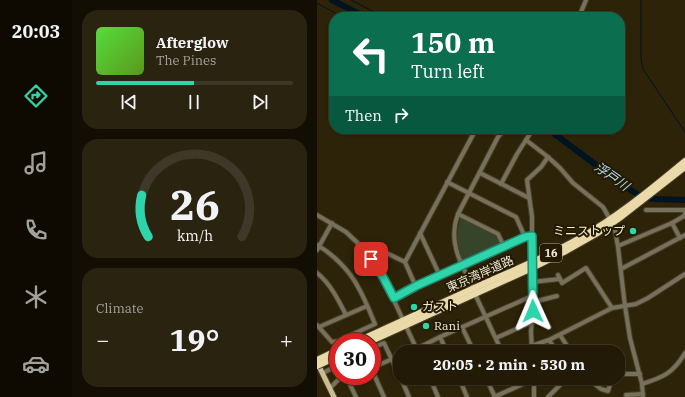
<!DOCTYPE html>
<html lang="en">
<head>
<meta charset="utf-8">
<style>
	:root { --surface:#221a06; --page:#2a2310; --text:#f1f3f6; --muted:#a2a19b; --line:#3f3828; --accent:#2ed4aa }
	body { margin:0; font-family:"IBM Plex Serif","Noto Sans JP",serif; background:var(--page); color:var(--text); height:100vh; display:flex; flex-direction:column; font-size:15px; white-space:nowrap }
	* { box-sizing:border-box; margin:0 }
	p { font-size:13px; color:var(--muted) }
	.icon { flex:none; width:22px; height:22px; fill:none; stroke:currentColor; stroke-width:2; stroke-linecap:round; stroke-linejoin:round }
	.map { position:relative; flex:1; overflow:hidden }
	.details { display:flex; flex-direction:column; gap:10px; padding:10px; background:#130e03; width:245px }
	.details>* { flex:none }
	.hud { position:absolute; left:12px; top:12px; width:296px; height:122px; border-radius:16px; box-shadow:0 1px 3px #0004,0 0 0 1px var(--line); background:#0b6e4f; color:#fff; overflow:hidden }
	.speed { position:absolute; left:12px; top:333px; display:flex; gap:8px; font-size:20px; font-weight:700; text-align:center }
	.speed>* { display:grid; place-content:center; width:52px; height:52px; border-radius:50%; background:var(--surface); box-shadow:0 1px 3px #0004,0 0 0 1px var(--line); line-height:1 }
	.speed .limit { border:6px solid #d22; background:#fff; color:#111 }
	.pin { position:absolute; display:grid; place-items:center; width:34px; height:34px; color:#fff; margin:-17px; border-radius:8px; box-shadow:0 2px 6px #0006 }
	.me { position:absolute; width:44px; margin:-22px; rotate:359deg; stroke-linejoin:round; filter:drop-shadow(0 0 3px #0008) }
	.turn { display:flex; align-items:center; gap:14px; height:84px; padding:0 16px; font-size:18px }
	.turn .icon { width:52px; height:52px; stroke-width:2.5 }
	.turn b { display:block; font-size:28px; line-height:34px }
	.then { display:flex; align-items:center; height:38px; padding:0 16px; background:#0003; gap:8px; font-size:15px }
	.big { font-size:30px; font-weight:800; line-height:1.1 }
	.details .card { flex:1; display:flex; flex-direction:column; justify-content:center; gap:6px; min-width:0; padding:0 14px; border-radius:16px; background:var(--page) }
	.details .dial { align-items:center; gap:0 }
	.dial svg { height:104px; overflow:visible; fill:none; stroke:var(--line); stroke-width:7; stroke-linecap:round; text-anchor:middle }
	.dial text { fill:var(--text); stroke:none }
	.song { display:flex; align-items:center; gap:12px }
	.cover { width:48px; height:48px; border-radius:6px; background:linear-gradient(135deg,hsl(110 70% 55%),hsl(90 70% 35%)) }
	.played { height:4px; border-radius:2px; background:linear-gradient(90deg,var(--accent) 50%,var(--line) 50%) }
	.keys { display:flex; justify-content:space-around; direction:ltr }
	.heat { display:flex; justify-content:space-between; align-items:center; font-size:22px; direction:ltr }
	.trip { position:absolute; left:76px; top:345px; width:232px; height:40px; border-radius:16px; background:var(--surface); box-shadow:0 1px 3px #0004,0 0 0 1px var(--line); font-weight:800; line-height:40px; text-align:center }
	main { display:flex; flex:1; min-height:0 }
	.tab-bar { display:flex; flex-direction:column; width:72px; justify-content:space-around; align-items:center; background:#0e0a02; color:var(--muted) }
	.tab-bar .icon { width:28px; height:28px }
	.tab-bar .on { color:var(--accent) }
	.tab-bar b { font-size:18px; color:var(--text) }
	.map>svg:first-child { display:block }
</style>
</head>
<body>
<main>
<nav class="tab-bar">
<b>20:03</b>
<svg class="icon on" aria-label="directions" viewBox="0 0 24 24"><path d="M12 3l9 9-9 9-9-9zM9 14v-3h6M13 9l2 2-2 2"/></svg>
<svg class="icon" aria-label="music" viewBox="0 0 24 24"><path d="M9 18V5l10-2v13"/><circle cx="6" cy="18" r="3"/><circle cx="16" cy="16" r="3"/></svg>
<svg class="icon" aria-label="phone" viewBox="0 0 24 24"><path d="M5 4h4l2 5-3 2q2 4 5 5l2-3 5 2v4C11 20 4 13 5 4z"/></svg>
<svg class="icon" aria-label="climate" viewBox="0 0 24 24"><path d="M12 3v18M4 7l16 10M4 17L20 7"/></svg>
<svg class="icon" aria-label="car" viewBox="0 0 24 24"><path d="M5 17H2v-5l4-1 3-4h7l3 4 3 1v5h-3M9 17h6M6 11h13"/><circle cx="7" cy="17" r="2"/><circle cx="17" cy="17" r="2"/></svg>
</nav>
<section class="details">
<div class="card">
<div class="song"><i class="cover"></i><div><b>Afterglow</b><p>The Pines</p></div></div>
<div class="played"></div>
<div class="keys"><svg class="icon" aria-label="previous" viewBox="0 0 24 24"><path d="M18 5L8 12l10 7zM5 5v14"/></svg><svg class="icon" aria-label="pause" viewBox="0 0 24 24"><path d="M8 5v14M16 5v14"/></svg><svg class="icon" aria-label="next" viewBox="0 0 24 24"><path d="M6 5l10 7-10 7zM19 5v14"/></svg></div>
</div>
<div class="card dial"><svg viewBox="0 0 100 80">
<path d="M14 69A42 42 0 1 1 86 69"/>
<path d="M14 69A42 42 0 0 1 9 37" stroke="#2ed4aa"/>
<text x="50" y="56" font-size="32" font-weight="700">26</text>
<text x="50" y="72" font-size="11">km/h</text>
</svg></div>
<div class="card"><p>Climate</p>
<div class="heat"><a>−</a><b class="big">19°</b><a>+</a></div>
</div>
</section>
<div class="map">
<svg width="368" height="397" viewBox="0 0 368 397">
	<rect width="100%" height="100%" fill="#2d2308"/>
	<polygon fill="#364529" points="143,217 179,236 184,246 146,263 139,240"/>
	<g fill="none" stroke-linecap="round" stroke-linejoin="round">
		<g stroke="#001320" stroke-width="1">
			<polyline points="34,0 67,17"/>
			<polyline points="324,0 324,59 326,69 368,132"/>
			<polyline points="0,3 25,17"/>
		</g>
		<g stroke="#001320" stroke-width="6">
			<polyline points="15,0 48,17"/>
			<polyline points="231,129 307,186 327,198 341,199 368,200"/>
		</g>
		<defs>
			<g id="minor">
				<polyline points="262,17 269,0"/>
				<polyline points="209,140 231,157 243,168 256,183 286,207 294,221 298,230 301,247 308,306 313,338 325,384 326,397"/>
				<polyline points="163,173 212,198"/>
				<polyline points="130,182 199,217 208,237"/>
				<polyline points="184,184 200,154 216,129"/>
				<polyline points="329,210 368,210"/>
				<polyline points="141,214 181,234 187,247"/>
				<polyline points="0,215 29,232 46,248 54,259 66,277 101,352"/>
				<polyline points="355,223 363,238"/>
				<polyline points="103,233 123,276"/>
				<path d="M0,245C16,254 33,271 41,287C48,299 53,312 58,324L21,341L15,342L0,325"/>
				<polyline points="301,246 355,223 367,216 368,213"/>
				<polyline points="46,248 49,245 53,245 88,262 99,287"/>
				<polyline points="0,250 15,223"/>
				<polyline points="88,262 159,129"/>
				<polyline points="304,269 368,235"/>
				<path d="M0,273C13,283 22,301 29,315"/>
				<polyline points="241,275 245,283 269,268 295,308"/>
				<polyline points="215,282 243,279"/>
				<path d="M157,289C147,269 134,249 138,226C138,222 140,218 141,214L181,137L188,129"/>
				<polyline points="158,294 185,352"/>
				<polyline points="77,298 99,287 208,237 215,235"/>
				<polyline points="216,302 240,296"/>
				<polyline points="2,327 50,306"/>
				<polyline points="145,327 157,352"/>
				<polyline points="243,335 254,352"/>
				<polyline points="123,337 130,352"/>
				<polyline points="179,338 215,322"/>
				<polyline points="232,340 240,352"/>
				<polyline points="214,346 232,340 295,308 319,304 331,298 368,274"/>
				<polyline points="55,348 67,343 83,377"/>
				<polyline points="99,349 123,337 215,296"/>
				<polyline points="215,352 214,331 216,311 215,235 215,217 210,180 224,167 231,157"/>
				<polyline points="301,366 308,374"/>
				<polyline points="55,368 75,359"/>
				<polyline points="55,370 67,397"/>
				<polyline points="6,373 21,365"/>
				<polyline points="301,374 323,374"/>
				<polyline points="29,376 39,397"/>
				<polyline points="84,378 92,397"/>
				<polyline points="113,378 121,397"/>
				<polyline points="142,378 150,397"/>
				<polyline points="169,378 178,397"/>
				<polyline points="197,378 201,386"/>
				<polyline points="217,378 217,397"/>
				<polyline points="270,378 284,389 291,391 295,378"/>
				<path d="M325,384C347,377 356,373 368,353"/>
				<polyline points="13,388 25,376"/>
				<polyline points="309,395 326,394"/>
				<polyline points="177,397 217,379"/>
				<polyline points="231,397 250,378"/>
			</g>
			<polyline id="major" points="0,362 17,397"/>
			<g id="highway">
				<path d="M39,342C81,323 124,303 166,284C204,267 243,251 278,229C310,209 339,185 368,161"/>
				<polyline points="52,342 215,268 249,251 279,234 304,217 368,167"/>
			</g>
		</defs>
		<use href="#minor" stroke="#483f25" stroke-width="6"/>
		<use href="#major" stroke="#483f25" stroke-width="7"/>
		<use href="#highway" stroke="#483f25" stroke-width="8"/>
		<use href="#minor" stroke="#76705c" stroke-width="4"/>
		<use href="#major" stroke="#cabc93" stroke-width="5"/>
		<use href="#highway" stroke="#ebdaa9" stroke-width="6"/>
		<defs>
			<g id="highway-bridge">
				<polyline points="0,360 21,350"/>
				<polyline points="0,366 21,356"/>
			</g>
		</defs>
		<use href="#highway-bridge" stroke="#483f25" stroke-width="8" stroke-linecap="butt"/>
		<use href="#highway-bridge" stroke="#ebdaa9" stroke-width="6"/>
	</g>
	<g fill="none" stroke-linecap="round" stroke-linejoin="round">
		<defs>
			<polyline id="route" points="54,259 66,277 77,298 99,286 197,242 208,237 215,236 216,311"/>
		</defs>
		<use href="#route" stroke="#1e8a6e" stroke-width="10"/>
		<use href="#route" stroke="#2ed4aa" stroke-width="7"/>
	</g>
	<g fill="#2ed4aa" stroke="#231a01" stroke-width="1.5">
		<circle cx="316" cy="231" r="4"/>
		<circle cx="97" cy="307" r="4"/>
		<circle cx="109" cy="326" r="4"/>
	</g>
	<g text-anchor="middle" stroke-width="4" stroke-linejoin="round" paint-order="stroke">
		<rect fill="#231a01" stroke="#b1aa98" stroke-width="1" x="223" y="244" width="22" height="18" rx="3"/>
		<g font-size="11" font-weight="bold" fill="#eee8d8">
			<text x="234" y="257">16</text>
		</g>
		<g font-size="12" fill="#eee8d8" stroke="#231a01" text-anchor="start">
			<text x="308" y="235" text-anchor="end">ミニストップ</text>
			<text x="105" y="311">ガスト</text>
			<text x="117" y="330">Rani</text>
		</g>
		<g font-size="12" fill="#eee8d8" stroke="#231a01">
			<text transform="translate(163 274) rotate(-24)" y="4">東京湾岸道路</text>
		</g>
		<g font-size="13" font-style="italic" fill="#afd9f5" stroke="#231a01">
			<text transform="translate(295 176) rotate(35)" y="5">浮戸川</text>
		</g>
	</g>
</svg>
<div class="speed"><div class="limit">30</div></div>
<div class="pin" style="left:54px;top:259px;background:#d93025"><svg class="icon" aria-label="arrive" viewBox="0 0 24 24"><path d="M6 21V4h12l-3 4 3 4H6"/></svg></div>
<svg class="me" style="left:216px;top:311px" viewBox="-20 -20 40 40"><path d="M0-17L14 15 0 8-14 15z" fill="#2ed4aa" stroke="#fff" stroke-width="4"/></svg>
<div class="trip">20:05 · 2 min · 530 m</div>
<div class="hud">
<div class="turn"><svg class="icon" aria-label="left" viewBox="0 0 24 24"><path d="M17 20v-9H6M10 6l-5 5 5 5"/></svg><div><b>150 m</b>Turn left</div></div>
<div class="then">Then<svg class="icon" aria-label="right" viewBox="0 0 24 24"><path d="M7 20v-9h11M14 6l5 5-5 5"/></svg></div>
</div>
</div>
</main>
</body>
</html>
